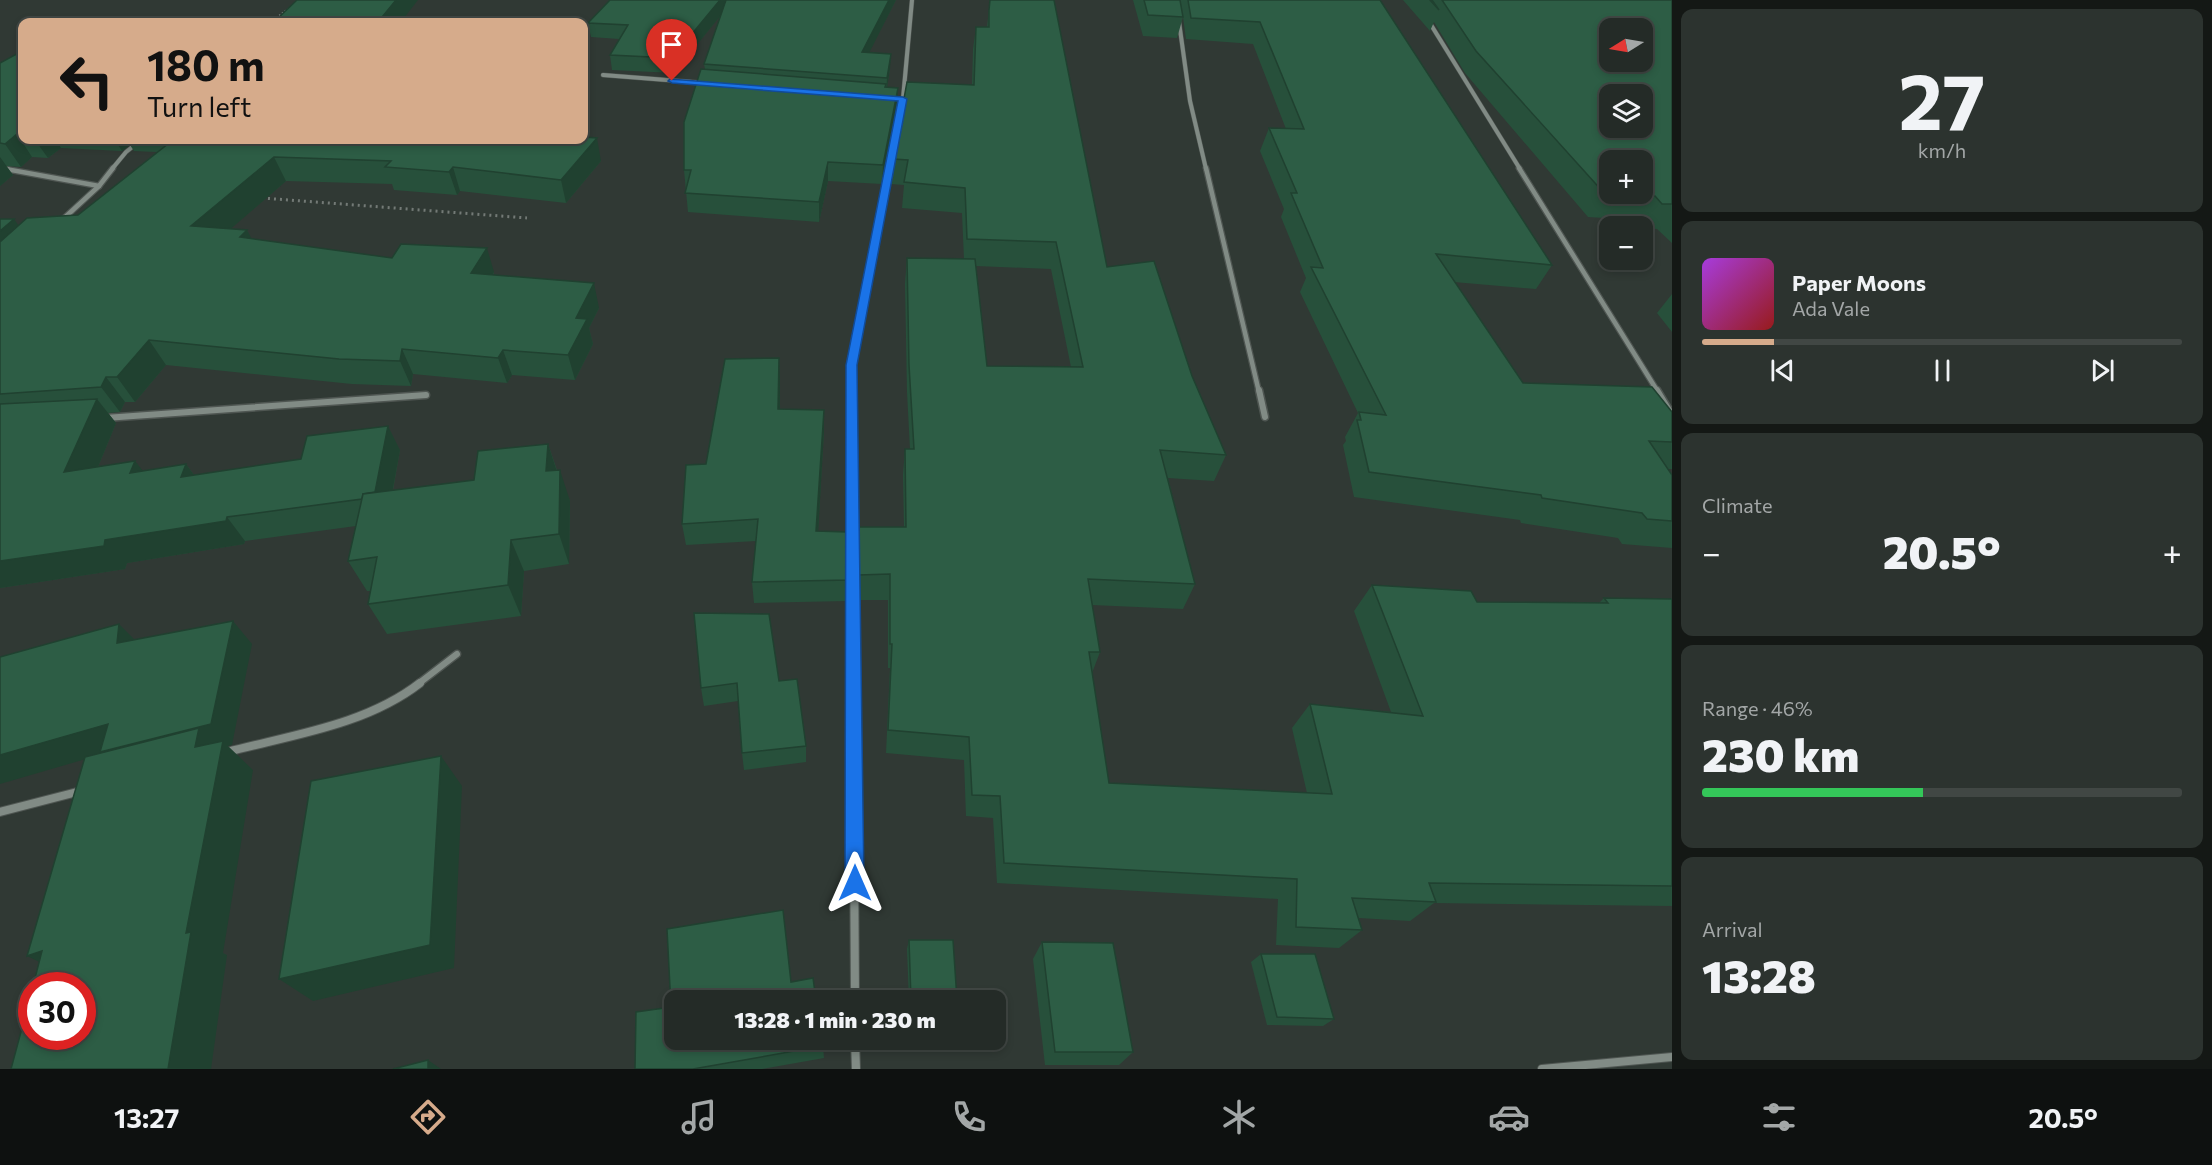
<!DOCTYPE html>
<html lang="en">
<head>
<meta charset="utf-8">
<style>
	:root { --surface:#242b27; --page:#2c332f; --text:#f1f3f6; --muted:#a3a7a7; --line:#414744; --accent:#d6ab8b }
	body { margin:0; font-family:Commissioner,sans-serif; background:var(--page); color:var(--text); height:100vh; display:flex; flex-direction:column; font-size:22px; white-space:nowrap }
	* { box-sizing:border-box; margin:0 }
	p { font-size:20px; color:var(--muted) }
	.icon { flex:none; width:33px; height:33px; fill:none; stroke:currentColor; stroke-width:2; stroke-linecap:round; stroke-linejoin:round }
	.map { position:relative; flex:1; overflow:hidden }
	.side { display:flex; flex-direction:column; gap:9px; padding:9px; background:#141815; width:540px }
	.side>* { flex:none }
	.guide { position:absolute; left:18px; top:18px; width:570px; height:126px; border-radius:12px; box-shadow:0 3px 9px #0003,0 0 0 2px var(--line); background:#d6ab8b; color:#111; overflow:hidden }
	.needle { width:39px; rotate:259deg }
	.controls { position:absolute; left:1599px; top:18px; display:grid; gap:12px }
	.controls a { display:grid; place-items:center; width:54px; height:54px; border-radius:12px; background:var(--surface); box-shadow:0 3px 9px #0003,0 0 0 2px var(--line); font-size:30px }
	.speed { position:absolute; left:18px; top:972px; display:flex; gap:12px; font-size:30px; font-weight:700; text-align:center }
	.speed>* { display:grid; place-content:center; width:78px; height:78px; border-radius:50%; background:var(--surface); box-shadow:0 3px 9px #0003,0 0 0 2px var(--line); line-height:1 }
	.speed .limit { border:9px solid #d22; background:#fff; color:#111 }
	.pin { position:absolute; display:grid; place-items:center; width:51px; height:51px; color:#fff; margin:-62px -26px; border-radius:50% 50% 50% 0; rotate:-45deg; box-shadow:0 0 6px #0007 }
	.pin .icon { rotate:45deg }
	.me { position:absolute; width:66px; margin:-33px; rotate:0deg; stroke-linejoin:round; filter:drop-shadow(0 0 4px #0008) }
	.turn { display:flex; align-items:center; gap:21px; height:126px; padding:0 30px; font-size:27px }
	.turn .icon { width:78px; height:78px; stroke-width:2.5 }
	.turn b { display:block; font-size:42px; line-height:51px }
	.big { font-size:45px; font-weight:800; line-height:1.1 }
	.side .card { flex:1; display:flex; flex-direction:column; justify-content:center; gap:9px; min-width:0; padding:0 21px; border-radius:12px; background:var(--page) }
	.side .dial { align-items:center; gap:0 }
	.dial b { font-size:78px; line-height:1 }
	.song { display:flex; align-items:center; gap:18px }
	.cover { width:72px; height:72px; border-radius:9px; background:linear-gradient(135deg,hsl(280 70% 55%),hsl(0 70% 35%)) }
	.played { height:6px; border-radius:3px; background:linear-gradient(90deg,var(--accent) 15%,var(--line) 15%) }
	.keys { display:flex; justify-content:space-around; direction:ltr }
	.heat { display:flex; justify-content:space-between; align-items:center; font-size:33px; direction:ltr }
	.charge { height:9px; border-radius:4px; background:linear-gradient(90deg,#34c759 46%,var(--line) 0) }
	.trip { position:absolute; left:664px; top:990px; width:342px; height:60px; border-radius:12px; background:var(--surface); box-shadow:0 3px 9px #0003,0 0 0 2px var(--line); font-weight:800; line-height:60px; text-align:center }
	.tab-bar { display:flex; height:96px; justify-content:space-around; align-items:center; background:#0e1110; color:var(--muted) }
	.tab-bar .icon { width:42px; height:42px }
	.tab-bar .selected { color:var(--accent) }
	.tab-bar b { font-size:27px; color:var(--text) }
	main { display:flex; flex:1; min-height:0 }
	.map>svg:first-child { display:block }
</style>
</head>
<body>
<main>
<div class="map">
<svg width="1672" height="1069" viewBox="0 0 1672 1069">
	<rect width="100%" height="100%" fill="#303934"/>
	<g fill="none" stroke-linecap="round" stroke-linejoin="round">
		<defs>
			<g id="street-far3">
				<polyline points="1428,20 1520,169"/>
				<polyline points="1179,22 1190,101 1206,169"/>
				<polyline points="603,75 705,83"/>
				<polyline points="0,168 8,169"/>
				<polyline points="112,169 126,152 141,140"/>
				<polyline points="889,169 903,99 912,0"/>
			</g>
			<g id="street-far2">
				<polyline points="0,168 99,186"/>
				<polyline points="1206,168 1259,392"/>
				<polyline points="1519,168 1658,392"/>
				<polyline points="62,220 99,186 113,168"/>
				<polyline points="851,392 851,365 890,168"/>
			</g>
			<g id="street-far1">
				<polyline points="851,390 853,684"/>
				<polyline points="1259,390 1265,417"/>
				<polyline points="1657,390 1672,415"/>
				<polyline points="105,418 426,395"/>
				<polyline points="418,684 457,654"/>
			</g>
			<g id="street">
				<polyline points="853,683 855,1000"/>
				<path d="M227,752C292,735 366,725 420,683"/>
				<polyline points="0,812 81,791"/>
				<polyline points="855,1040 856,1069"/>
				<polyline points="1542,1069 1672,1057"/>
			</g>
		</defs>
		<use href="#street-far3" stroke="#4f5652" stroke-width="5"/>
		<use href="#street-far2" stroke="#4f5652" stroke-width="7"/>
		<use href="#street-far1" stroke="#4f5652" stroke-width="9"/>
		<use href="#street" stroke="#4f5652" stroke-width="10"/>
		<polyline stroke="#737a76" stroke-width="2" stroke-dasharray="1.5 2" stroke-linecap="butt" points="271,22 288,9"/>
		<polyline stroke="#737a76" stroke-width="3" stroke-dasharray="2 4" stroke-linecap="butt" points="262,198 527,218"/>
		<use href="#street-far3" stroke="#818b85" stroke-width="4"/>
		<use href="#street-far2" stroke="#818b85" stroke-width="4.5"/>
		<use href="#street-far1" stroke="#818b85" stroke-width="6"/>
		<use href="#street" stroke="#818b85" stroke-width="8"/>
	</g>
	<g fill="#27503b" fill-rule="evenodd">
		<polygon points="610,0 896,0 869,52 890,69 887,87 897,106 882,184 828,181 819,222 688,212 684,170 705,69 704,64 720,16 674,73 612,70 610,55 619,39 591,37 588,23"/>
		<path d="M990,0L1107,267L1192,376L1226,455L1214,481L1168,478L1195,584L1183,609L1092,605L1100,652L1092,673L1109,783L1307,793L1292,728L1310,704L1391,712L1354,611L1372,585L1477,602L1599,603L1604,598L1672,599V906L1434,903L1410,921L1359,918L1362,930L1339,948L1276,945L1278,899L997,883L993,818L966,816L964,760L886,753L890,668H888V600H858V527H904L903,475L905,449H910L907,392L905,284L907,258L964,259L962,213L902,208L904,185L891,184L893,159L972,85L973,49L976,27H987ZM976,266L1051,269L1071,367L987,366Z"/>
		<polygon points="1133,0 1380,0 1552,265 1536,289 1454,282 1523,383 1672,412 1672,469 1668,469 1672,475 1672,548 1622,544 1618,538 1521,523 1520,520 1354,497 1343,445 1346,441 1345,437 1358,413 1300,292 1306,278 1281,217 1284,209 1260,151 1269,128 1286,129 1253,44 1186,39 1183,17 1177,38 1143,36"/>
		<polygon points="1403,0 1672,0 1672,243 1657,229 1645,228 1637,220 1588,217 1465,73 1434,22 1430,31"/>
		<polygon points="22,51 22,140 584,140 601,161 566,203 460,191 457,195 394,190 392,184 286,181 230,229 247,230 251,239 494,272 493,275 599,308 589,328 593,344 575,380 512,375 507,383 413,374 411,386 352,384 166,365 135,402 125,402 120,412 108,413 116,423 98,467 135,461 142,471 186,464 194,475 400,450 393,490 474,480 548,444 557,470 570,501 569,564 524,571 521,616 387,634 368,604 371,591 367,591 348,561 356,526 245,541 244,544 127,563 125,569 0,588 0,219 19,226 78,215 157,152 134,151 130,145 122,151 61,148 48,158 32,157 21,167 6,166 13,175 0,186 0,63"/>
		<polygon points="1672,294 1672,332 1657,313"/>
		<polygon points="780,380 780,409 824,431 818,531 848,580 847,601 754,603 752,582 756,541 686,545 682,524 706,464"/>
		<polygon points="694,613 779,681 806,746 806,762 744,770 742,753 738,701 704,706 701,688"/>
		<polygon points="909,940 957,1000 909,1000 907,949"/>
		<polygon points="1042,942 1133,1052 1119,1065 1045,1065 1033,959"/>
		<polygon points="1261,954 1334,1019 1323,1026 1267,1025 1251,962"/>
		<polygon points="791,982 823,1046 824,1058 762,1069 635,1069 671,1007"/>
	</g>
	<g fill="#204130">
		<polygon points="396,0 418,0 401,22 378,22"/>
		<polygon points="720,0 730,0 730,4 674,73 672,58"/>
		<polygon points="889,0 896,0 862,67 862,52"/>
		<polygon points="891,54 890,69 886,94 887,78"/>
		<polygon points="898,88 897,106 882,184 883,165"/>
		<polygon points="17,134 32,157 21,167 5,144"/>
		<polygon points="597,138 601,161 566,203 561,180"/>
		<polygon points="35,140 56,140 61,148 48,158"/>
		<polygon points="115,140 127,140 130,145 122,151"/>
		<polygon points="0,157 13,175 0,186"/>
		<polygon points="274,157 286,181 205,251 191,226"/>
		<polygon points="828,162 828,181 819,222 819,202"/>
		<polygon points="453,167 460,191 457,195 449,172"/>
		<polygon points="14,219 31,243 0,272 0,231"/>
		<polygon points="247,230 260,255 240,237"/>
		<polygon points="487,248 494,272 480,298 471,273"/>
		<polygon points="594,283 599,308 589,328 593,344 575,380 568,355 576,318"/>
		<polygon points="149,340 166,365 135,402 117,377"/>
		<polygon points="402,349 413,374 411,386 400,361"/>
		<polygon points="503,350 512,375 507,383 498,358"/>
		<polygon points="779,358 780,380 780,430 778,409"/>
		<polygon points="106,377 125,402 120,412 101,387"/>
		<polygon points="97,399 116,423 86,496 64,472"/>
		<polygon points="824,410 824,431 817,553 816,531"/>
		<polygon points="388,426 400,450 387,521 374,497"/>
		<polygon points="548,444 558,475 546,471"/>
		<polygon points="135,461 154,485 130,473"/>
		<polygon points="186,464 203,488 181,477"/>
		<polygon points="560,470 570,501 569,564 559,534"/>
		<polygon points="227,517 245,541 244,544 127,563 125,569 0,588 0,561 105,540"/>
		<polygon points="511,540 524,571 521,616 508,585"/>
		<polygon points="233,621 252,644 232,745 228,746 253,770 223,953 227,955 211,1069 168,1069 186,933 103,754 0,784 0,755"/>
		<polygon points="119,624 141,646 117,643"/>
		<polygon points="441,756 462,786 454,968 313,1001 279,979"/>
		<polygon points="42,951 73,978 27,956"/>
		<polygon points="428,1060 441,1069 428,1069"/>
	</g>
	<g fill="#2d5d45" stroke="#204130" stroke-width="1.5" fill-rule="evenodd">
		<polygon points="297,0 396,0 378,22 274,22"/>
		<polygon points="610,0 720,0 672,58 610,55 628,25 588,23"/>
		<polygon points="726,0 889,0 862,52 891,54 887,78 704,64"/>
		<polygon points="990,0 1054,0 1107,267 1154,261 1192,376 1226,455 1160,450 1195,584 1088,579 1100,652 1089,652 1109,783 1332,794 1310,704 1423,716 1372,585 1471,591 1477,602 1608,603 1604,598 1672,599 1672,886 1429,883 1436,902 1352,898 1362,930 1296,927 1297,879 1004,863 1000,796 972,795 969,737 888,730 892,644 890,644 890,574 858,575 858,527 906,527 905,449 914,449 909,365 907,258 975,259 987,366 1083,367 1056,242 967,239 965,188 904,182 908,160 893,159 907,82 974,85 976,27 989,27 989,10"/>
		<polygon points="1144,0 1180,0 1183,17 1148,15"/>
		<polygon points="1188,0 1380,0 1552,265 1436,254 1523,383 1652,387 1672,412 1672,442 1649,441 1672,475 1672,521 1647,519 1642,513 1542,498 1541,495 1369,472 1357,420 1361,420 1359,412 1386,415 1311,267 1323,268 1291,193 1297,193 1269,128 1304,129 1260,22 1191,18"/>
		<polygon points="1430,0 1432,0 1439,10"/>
		<path d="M1442,0H1672V204H1662L1655,196L1604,193L1476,51ZM1610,28H1642V62H1610ZM1610,94H1642V128H1610ZM1610,160H1642V194H1610Z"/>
		<polygon points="22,51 22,134 17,134 5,144 0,143 0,63"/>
		<polygon points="701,69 886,84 885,87 898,88 883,165 828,162 819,202 685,193 691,170 684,170 684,122"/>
		<polygon points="584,137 597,138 561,180 453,167 449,172 385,167 391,161 274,157 191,226 247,230 240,237 392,258 401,244 487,248 471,273 594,283 576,318 587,319 568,355 503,350 498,358 402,349 400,361 339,359 149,340 117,377 106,377 101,387 0,394 0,242 27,218 78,215 173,140 584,140"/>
		<polygon points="0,219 14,219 0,231"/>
		<polygon points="779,358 778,409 824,410 816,531 847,532 848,580 752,582 758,519 682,524 686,465 706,464 725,359"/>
		<polygon points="97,399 64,472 135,461 130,473 186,464 181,477 301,459 307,436 388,426 375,492 363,494 362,499 227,517 226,521 105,540 104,546 0,561 0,404"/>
		<polygon points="548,444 546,471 560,470 559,534 511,540 508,585 368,604 377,557 348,561 363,494 474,480 478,451"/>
		<polygon points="694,613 769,614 779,681 797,679 806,746 742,753 737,683 701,688"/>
		<polygon points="233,621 211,724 100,752 108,724 0,755 0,657 119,624 117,643"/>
		<polygon points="199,728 195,747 223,741 186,933 191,932 168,1069 11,1069 32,991 32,1036 82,1036 82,986 33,986 42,951 27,956 85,757"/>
		<polygon points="441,756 430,945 279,979 311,781"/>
		<polygon points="783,910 791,982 813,978 816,1000 675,1000 675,1040 822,1040 823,1046 693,1069 635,1069 636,1012 671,1007 667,929"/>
		<polygon points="909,940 953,940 957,1000 911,1000"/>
		<polygon points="1042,942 1113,943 1133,1052 1055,1052"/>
		<polygon points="1261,954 1315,954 1334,1019 1277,1017"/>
		<polygon points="428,1060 428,1069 393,1069"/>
	</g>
	<polygon fill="#1a73e8" stroke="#114b97" stroke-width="1.5" points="670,79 903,97 907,99 857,365 864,883 861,889 855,892 848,889 845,883 846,365 898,101 672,83 668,81"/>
</svg>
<div class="controls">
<a><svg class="needle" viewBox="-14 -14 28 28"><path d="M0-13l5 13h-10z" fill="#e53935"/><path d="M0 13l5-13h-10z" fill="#a3a7a7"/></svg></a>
<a><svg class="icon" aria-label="layers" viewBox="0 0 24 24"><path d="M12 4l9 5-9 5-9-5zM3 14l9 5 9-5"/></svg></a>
<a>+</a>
<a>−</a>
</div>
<div class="speed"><div class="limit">30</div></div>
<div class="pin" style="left:672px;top:81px;background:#d93025"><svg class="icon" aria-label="arrive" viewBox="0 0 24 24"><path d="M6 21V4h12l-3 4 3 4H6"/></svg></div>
<svg class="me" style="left:855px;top:883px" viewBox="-20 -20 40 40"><path d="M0-17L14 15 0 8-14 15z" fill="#1a73e8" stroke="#fff" stroke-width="4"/></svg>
<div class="trip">13:28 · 1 min · 230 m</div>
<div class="guide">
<div class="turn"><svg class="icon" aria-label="left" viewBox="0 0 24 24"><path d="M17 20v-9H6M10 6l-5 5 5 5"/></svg><div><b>180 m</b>Turn left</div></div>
</div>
</div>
<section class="side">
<div class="card dial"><b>27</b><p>km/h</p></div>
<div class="card">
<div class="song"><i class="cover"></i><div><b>Paper Moons</b><p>Ada Vale</p></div></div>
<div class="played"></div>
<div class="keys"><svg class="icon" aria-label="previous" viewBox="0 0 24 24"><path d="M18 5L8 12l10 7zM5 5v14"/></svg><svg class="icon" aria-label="pause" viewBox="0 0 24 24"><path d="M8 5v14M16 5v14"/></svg><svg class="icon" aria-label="next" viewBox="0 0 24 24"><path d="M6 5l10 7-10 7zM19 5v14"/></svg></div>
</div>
<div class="card"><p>Climate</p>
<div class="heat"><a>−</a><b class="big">20.5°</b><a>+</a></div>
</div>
<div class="card"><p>Range · 46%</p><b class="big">230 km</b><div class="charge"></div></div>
<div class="card"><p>Arrival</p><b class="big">13:28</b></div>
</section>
</main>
<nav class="tab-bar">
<b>13:27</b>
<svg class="icon selected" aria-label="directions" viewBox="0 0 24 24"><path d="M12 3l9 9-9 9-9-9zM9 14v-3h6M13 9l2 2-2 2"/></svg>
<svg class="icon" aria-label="music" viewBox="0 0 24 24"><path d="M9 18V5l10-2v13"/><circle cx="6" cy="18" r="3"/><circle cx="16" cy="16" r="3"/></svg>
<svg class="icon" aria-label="phone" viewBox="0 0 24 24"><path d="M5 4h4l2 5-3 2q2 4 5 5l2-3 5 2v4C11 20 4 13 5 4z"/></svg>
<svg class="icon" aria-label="climate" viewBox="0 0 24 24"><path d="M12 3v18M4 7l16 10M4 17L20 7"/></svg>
<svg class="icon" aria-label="car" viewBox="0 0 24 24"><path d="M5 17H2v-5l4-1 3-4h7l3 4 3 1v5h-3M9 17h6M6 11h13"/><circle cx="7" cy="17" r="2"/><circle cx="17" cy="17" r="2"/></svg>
<svg class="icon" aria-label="filters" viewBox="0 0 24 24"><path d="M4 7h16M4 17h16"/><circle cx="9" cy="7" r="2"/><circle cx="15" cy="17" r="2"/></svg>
<b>20.5°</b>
</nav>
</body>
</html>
